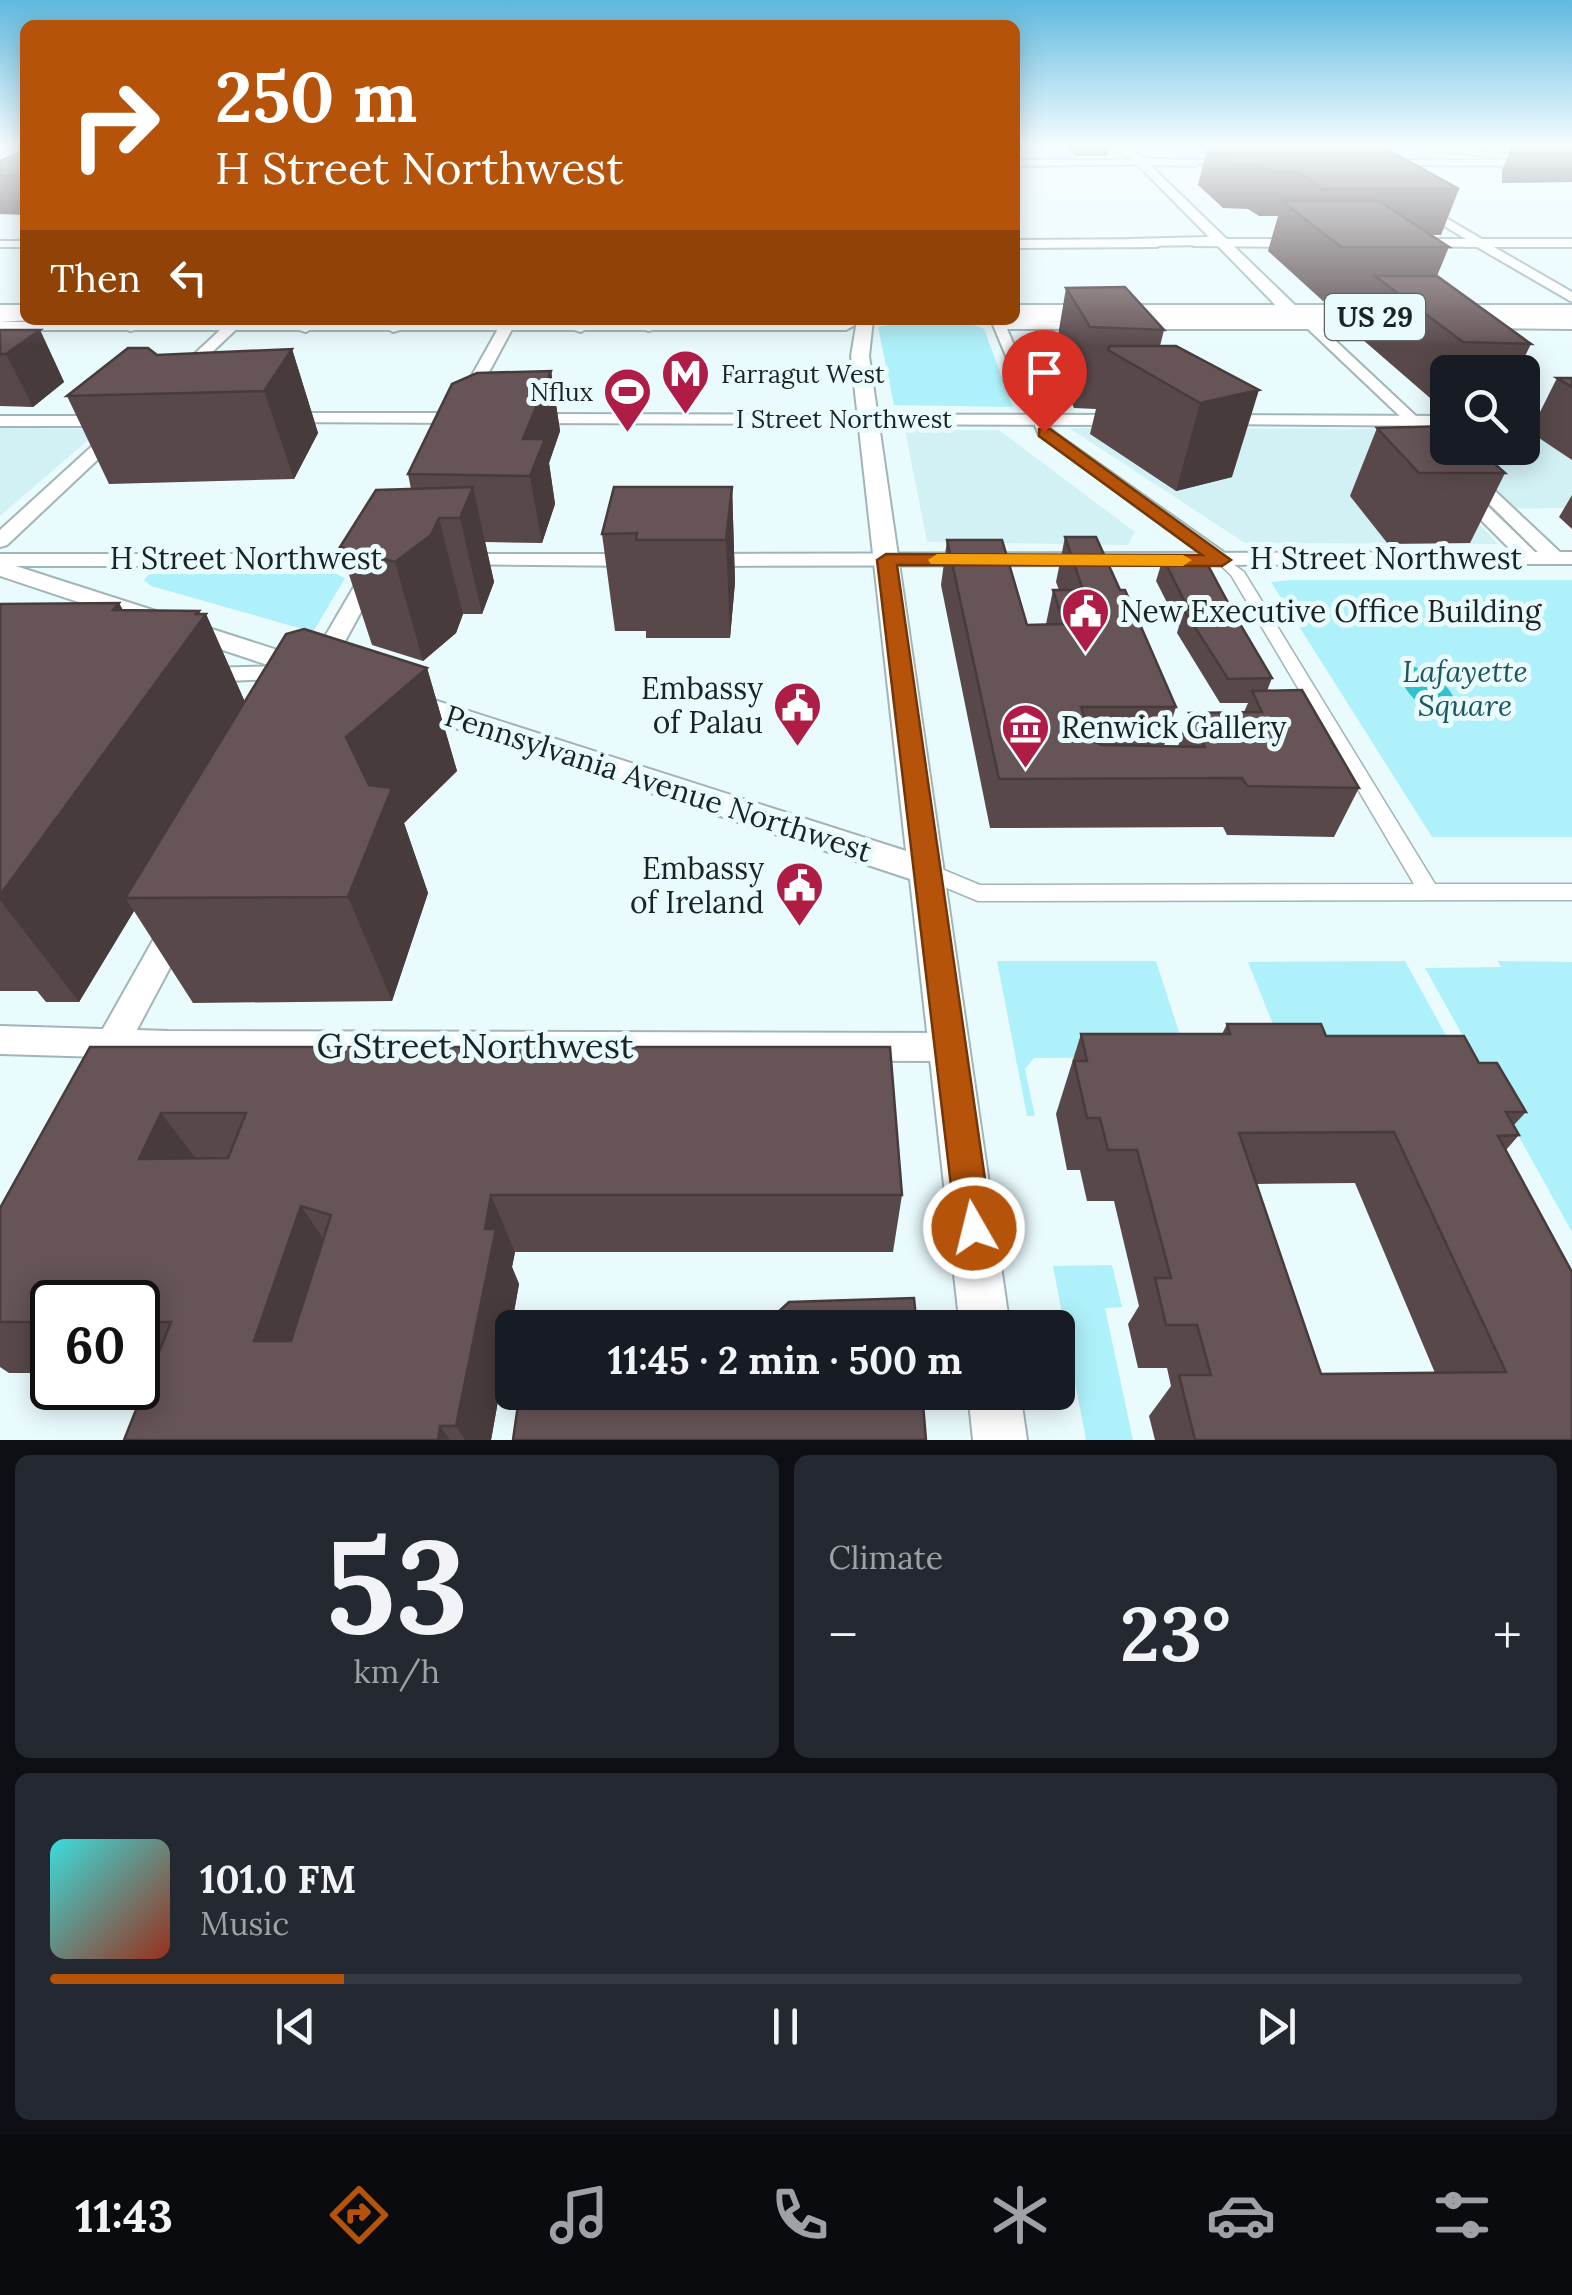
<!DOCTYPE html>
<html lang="en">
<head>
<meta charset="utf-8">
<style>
	:root { --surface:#171b24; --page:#242831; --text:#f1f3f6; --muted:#9ea1a6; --line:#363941; --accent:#b45309 }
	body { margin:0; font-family:Lora,serif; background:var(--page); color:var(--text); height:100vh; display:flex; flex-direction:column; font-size:38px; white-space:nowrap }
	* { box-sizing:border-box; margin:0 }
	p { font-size:32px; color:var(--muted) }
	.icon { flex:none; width:55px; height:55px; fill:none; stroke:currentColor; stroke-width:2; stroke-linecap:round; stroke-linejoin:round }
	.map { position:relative; height:1440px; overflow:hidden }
	.details { display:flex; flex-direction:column; gap:15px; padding:15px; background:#0d0f14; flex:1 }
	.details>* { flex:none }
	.hud { position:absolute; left:20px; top:20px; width:1000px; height:305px; border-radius:15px; box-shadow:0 5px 25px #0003; background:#b45309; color:#fff; overflow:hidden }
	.buttons { position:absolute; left:1430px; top:355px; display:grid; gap:20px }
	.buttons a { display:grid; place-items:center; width:110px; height:110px; border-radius:15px; background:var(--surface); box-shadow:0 5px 25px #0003; font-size:50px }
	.speed { position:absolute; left:30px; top:1280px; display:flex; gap:20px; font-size:50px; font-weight:700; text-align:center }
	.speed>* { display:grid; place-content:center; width:130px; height:130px; border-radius:50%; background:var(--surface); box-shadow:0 5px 25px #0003; line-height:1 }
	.speed .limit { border:5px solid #111; border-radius:15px; background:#fff; color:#111 }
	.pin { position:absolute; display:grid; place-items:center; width:85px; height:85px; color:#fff; margin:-102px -42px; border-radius:50% 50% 50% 0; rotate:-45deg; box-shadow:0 0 10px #0007 }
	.pin .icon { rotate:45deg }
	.me { position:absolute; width:110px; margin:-55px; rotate:352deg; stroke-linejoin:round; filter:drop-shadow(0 0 8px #0008) }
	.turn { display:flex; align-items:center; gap:35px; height:210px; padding:0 30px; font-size:45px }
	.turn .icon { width:130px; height:130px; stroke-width:2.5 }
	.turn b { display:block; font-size:70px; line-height:85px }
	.then { display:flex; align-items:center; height:95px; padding:0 30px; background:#0003; gap:20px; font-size:38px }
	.big { font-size:75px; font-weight:700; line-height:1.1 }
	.details .card { flex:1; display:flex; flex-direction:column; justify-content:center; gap:15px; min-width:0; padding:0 35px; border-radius:15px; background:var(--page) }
	.details .dial { align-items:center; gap:0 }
	.dial b { font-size:130px; line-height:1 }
	.song { display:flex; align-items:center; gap:30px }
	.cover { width:120px; height:120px; border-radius:15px; background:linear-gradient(135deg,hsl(180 70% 55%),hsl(10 70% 35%)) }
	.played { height:10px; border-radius:5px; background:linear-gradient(90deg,var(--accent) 20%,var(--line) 20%) }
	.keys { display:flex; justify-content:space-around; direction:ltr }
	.heat { display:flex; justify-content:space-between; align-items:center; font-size:55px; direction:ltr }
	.details .tiles { flex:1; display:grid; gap:15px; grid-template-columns:1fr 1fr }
	.card:last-child { grid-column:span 2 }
	.trip { position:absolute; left:495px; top:1310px; width:580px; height:100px; border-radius:15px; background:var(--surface); box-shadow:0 5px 25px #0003; font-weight:700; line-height:100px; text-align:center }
	.tab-bar { display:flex; height:160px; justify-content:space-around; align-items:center; background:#090b0e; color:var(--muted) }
	.tab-bar .icon { width:70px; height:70px }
	.tab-bar .current { color:var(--accent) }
	.tab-bar b { font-size:45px; color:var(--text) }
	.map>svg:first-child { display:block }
</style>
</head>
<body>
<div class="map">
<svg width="1572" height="1440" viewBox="0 0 1572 1440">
	<rect width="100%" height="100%" fill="#eafbfe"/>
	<g fill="#d1f1f5">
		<polygon points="0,428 101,429 0,516"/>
		<polygon points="1069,428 1447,429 1448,448 1522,448 1523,429 1572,429 1572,508 1465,509 1498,544 1245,543"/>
		<polygon points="905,430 999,430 1135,532 1128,545 927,542"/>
	</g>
	<g fill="#aff1fa">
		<polygon points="894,324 971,324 984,329 1013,407 894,405 878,327"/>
		<polygon points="149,574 336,574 345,578 313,632 151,586 144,580"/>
		<polygon points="1291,580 1572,580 1572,837 1432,837 1271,582"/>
		<polygon points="997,961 1156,961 1187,1057 1034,1058 1025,1069 1035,1116 1027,1116"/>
		<polygon points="1405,961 1491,1117 1287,1059 1248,962"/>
		<polygon points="1498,961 1572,962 1572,1232 1425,968 1501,967"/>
		<polygon points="1112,1265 1122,1307 1105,1308 1133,1440 1086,1440 1053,1266"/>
	</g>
	<path fill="#32c1d1" d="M1407,666C1430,668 1447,682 1456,702L1453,713C1430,718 1410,699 1400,679Z"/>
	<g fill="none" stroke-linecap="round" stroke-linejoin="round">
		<defs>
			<g id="minor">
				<polygon points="12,145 25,147 25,151 13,146"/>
				<polygon points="1222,556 1244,572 1435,884 1572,884 1572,900 978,901 920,877 917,871 920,865 927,863 980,885 1414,884 1231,575 1215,560"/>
			</g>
			<g id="tertiary">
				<rect x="0" y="241" width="25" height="6"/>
				<rect x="0" y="305" width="25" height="8"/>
				<polygon points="1015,305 1391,305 1397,309 1391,313 1015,313"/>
				<polygon points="1453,305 1572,305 1572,313 1449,312 1449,306"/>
				<polygon points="1309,319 1393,322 1393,328 1389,329 1323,329 1433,432 1433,438 1423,438 1308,329 1131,329 1125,325 1131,321"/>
				<polygon points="848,320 864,320 846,330 0,330 0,322"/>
				<polygon points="991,320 1093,322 1093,328 1089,329 1007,329 1051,430 1229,556 1229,564 1215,564 1039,435"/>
				<polygon points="1476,321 1572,321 1572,329 1472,328 1472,322"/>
				<polygon points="1472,473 1478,475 1562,554 1562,562 1548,562 1466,481 1464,478"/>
				<polygon points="1465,489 1471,490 1537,554 1537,562 1523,562 1459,498 1459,490"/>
				<polygon points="291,666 302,673 299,678 203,682 192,675 203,668"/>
				<polygon points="0,1026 169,1031 950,1033 961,1037 965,1047 961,1057 950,1061 169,1059 0,1054"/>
			</g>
			<g id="secondary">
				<polygon points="1015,160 1235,160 1240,163 1015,166"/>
				<polygon points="1380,160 1572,160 1572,166 1377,165"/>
				<polygon points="1414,204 1422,204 1482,239 1572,239 1572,247 1494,247 1572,292 1572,302 1477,247 1408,246 1412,239 1466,239 1414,208"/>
				<polygon points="1197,239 1302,239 1308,243 1302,247 1193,246"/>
				<polygon points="1015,240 1157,239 1163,243 1157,247 1015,248"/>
				<polygon points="231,320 246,320 186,377 176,377 176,371"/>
				<polygon points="503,320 517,320 473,402 459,405 457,402"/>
				<polygon points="280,413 470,413 478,418 470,423 274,422 272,418"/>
				<polygon points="525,414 1125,415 1133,420 1125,425 519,423 517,419"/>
				<polygon points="1215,415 1448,416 1448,426 1209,424 1209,416"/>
				<polygon points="0,416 110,416 118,421 110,426 0,426"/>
				<rect x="1522" y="416" width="50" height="10"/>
				<polygon points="112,428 127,432 7,545 0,547 0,530"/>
				<polygon points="1572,552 1572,564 700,566 690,560 700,554"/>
				<polygon points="0,554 375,554 385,560 375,566 0,566"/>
				<polygon points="455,554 640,554 650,560 640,566 448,564 448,556"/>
				<polygon points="372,567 382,573 330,669 326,674 310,674 306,669 362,573"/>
				<polygon points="176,916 187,919 191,928 106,1088 94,1093 82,1088 77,1077 82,1066 165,919"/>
			</g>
			<g id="primary">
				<polygon points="1109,145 1123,145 1143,158 1200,161 1196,166 1150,165 1303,313 1303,321 1291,321 1217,245 1124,246 1129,239 1209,237 1134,161"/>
				<polygon points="1402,145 1572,159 1572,165 1407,148"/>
				<polygon points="857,320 873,320 869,356 1010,1328 960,1328 910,879 392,707 387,700 392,693 412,693 906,851 851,356"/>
				<polygon points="0,561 321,664 325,670 321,676 301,676 0,576"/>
				<polygon points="968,1392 1020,1392 1027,1440 973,1440"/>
			</g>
			<g id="trunk">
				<polygon points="0,312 25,312 25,320 31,320 0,322"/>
				<polygon points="1015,312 1399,312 1407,317 1399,322 1009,321 1015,320"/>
				<polygon points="1572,312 1572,322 1455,322 1447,317 1455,312"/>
				<polygon points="180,320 130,331 122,326 136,320"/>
				<polygon points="267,320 297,320 314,327 306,332"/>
				<polygon points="434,320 393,332 385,327 402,320"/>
				<polygon points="542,320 572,320 589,327 581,332"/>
				<polygon points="693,320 648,331 640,326 654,320"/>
			</g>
		</defs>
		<use href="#minor" stroke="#a0b5b8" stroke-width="3"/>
		<use href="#tertiary" stroke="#a0b5b8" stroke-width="4"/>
		<use href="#secondary" stroke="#a0b5b8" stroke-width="4"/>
		<use href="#primary" stroke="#a0b5b8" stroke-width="4"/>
		<use href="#trunk" stroke="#a0b5b8" stroke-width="4"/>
		<use href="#minor" fill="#fff" fill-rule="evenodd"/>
		<use href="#tertiary" fill="#fff" fill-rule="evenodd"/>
		<use href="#secondary" fill="#fff" fill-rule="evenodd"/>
		<use href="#primary" fill="#fff" fill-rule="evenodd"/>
		<use href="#trunk" fill="#fff" fill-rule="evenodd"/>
	</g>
	<g fill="#58484a" fill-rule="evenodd">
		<polygon points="1066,145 1109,145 1107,156 1075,156"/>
		<polygon points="1208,145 1379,145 1459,189 1441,235 1431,235 1449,247 1437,276 1531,344 1517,372 1448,372 1448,404 1437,404 1355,333 1366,301 1323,301 1268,251 1278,216 1259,216 1248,209 1223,208 1198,185"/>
		<polygon points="1496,145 1572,145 1572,182 1502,183 1502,170 1512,146"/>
		<polygon points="25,150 25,215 0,214 0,161"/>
		<polygon points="1015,159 1019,166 1015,196"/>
		<polygon points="1066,288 1164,330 1160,346 1176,346 1232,477 1176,491 1090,434 1096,409 1074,408 1053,365"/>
		<polygon points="0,330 40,330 64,382 33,407 0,406"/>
		<polygon points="292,349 318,433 294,479 109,484 67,396 157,355"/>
		<polygon points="551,371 560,431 549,463 555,504 542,543 485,542 494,582 482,614 463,614 456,633 423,661 372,645 340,547 411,489 408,474"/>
		<polygon points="1557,378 1572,378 1572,460 1530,432"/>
		<polygon points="1377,428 1505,473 1470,543 1388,544 1350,496"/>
		<polygon points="732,487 735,582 730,638 646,638 646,631 615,631 602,534"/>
		<polygon points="1572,495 1572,529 1559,517"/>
		<polygon points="1065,537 1120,590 1176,707 1164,746 1178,746 1189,713 1244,712 1248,703 1220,703 1177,633 1179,626 1156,581 1163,558 1240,624 1272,678 1267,691 1359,788 1334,837 1227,835 1223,827 990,828 941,585 947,540 1027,625 1046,624 1053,590 1059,590 1056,582"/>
		<polygon points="119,603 123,610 206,614 245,702 427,668 457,771 404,823 428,893 392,1001 193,1003 134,911 79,1002 46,1002 37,991 0,991 0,604"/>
		<path d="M1227,1024L1326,1036L1479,1063L1526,1112L1514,1125L1519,1135L1506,1150L1572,1440H1155L1149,1416L1171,1386L1167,1368H1138L1128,1324L1139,1306L1114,1201H1087L1080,1170H1067L1056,1114L1081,1034H1222ZM1355,1183L1435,1373L1321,1374L1256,1184Z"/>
		<polygon points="90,1047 902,1195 893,1252 515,1252 512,1267 519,1284 491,1440 124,1440 151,1373 138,1373 138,1302 52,1302 52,1373 9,1373 0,1367 0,1208"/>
	</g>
	<g fill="#473b3c">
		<polygon points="40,330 64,382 33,407 6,354"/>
		<polygon points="292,349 318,433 294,479 264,391"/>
		<polygon points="551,371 560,431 549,463 555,504 542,543 523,439"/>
		<polygon points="1259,390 1232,477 1176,491 1200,403"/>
		<polygon points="473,487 494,582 482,614 460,518"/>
		<polygon points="732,487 735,582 730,638 726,540"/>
		<polygon points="439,518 463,614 456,633 423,661 395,562"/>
		<polygon points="119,603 158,680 196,614 199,611 203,619 206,614 251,716 125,898 134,911 79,1002 0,900 0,895 113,610"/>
		<polygon points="427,668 457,771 404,823 428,893 392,1001 348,897 346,737"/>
		<polygon points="161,1113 207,1173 139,1159"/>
		<polygon points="491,1195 515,1252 512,1267 519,1284 491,1440 465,1440 456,1426 485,1229"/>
		<polygon points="301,1206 340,1263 300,1391 254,1341"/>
		<polygon points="440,1426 450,1440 438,1440"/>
	</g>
	<g fill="#665456" stroke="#473b3c" stroke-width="2.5" fill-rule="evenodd">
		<polygon points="1211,145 1379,145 1459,189 1323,189 1298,172 1272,172 1260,165 1234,164"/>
		<polygon points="25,150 25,176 0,175 0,161"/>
		<polygon points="1282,201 1379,201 1449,247 1341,247"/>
		<polygon points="1375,276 1437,276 1531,344 1463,342"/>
		<polygon points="1125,287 1164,330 1090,327 1066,288"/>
		<polygon points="0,330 40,330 6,354 0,354"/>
		<polygon points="1110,346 1176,346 1259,390 1200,403 1108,350"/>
		<polygon points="128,348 148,348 157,355 292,349 264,391 67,396"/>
		<polygon points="551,371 523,439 545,439 530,476 408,474 452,384 477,373"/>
		<polygon points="1557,378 1572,378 1572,387"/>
		<polygon points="1448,426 1448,448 1477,448 1505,473 1419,473 1377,428"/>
		<polygon points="473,487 460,518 439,518 431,535 395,562 340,547 376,490"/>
		<polygon points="614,487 732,487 726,540 636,540 637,533 602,534"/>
		<polygon points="1065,537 1096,537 1120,590 1125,590 1176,707 1081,707 1093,741 1102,745 1205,747 1189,713 1262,712 1252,691 1302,690 1359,788 1247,786 1242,778 999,779 947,540 1002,540 1027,625 1064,624 1053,590 1083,590"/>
		<polygon points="1163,558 1204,558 1232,610 1240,610 1240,624 1272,678 1228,679 1184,610 1189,610"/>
		<polygon points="119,603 113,610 199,611 196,614 206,614 0,895 0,604"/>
		<polygon points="304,629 427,668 346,737 369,785 392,788 348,897 125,898 286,634"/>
		<path d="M1227,1024H1321L1326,1036H1464L1479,1063H1497L1526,1112H1506L1519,1135L1498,1136L1572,1272V1440H1195L1179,1375H1211L1197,1325H1166L1155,1278H1171L1137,1150H1108L1100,1118H1087L1074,1061H1087L1081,1034H1230ZM1394,1132L1506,1372L1321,1374L1239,1133Z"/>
		<path d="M90,1047H890L902,1195H491L485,1229H496L456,1426H440L438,1440H124L171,1322H138V1302H52V1322H0V1208ZM161,1113H246L228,1158L139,1159ZM301,1206L331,1215L291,1341H254Z"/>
		<polygon points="914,1298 917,1328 761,1328 789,1302"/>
		<polygon points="527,1392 922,1392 926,1440 513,1440 519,1398 527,1397"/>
	</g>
	<linearGradient id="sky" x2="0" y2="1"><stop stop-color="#5fb9df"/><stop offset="0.42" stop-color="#f6fdff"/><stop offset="1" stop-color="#f6fdff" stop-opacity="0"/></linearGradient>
	<rect width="1572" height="347" fill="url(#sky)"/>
	<polygon fill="#b45309" stroke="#753606" stroke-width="2.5" points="1039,429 1050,429 1231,560 1222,566 897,565 992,1228 986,1240 974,1246 961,1240 956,1228 877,560 886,554 1202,555 1039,436"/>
	<polygon fill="#f59e0b" points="937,554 1183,555 1192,560 1183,566 931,564 928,560"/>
	<defs>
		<symbol id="metro-pin" viewBox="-11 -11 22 30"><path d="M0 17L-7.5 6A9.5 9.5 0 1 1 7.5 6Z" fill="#af1c45" stroke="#eafbfe"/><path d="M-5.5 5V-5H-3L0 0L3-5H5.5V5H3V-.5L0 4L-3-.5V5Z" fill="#fff"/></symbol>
		<symbol id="stadium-pin" viewBox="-11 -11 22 30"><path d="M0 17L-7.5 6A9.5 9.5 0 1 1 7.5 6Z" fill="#af1c45" stroke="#eafbfe"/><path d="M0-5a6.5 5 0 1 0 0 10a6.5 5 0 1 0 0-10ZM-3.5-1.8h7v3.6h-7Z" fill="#fff"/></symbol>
		<symbol id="civic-pin" viewBox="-11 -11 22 30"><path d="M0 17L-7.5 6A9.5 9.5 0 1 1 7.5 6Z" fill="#af1c45" stroke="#eafbfe"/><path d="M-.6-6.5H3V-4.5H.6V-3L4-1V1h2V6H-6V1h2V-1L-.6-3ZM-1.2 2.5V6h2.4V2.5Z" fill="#fff"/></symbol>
		<symbol id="museum-pin" viewBox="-11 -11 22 30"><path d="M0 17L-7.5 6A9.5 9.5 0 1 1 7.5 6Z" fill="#af1c45" stroke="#eafbfe"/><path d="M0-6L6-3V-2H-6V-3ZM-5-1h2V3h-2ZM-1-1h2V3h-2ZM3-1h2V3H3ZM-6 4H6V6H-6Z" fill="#fff"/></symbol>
	</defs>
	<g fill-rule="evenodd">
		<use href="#metro-pin" x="658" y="346" width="55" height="75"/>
		<use href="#stadium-pin" x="600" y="364" width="55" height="75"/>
		<use href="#civic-pin" x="1058" y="584" width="55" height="75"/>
		<use href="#civic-pin" x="770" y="678" width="55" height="75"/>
		<use href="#museum-pin" x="998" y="700" width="55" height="75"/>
		<use href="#civic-pin" x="772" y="858" width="55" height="75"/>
	</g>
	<g text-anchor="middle" stroke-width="10" stroke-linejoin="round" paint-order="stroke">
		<g font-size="25" fill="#1b2324" stroke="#eafbfe" text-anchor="start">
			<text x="721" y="383">Farragut West</text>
			<text x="593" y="401" text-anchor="end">Nflux</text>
		</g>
		<g font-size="25" fill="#1b2324" stroke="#eafbfe">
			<text x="844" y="428">I Street Northwest</text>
		</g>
		<rect fill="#eafbfe" stroke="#596465" stroke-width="2.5" x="1325" y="294" width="100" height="46" rx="8"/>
		<g font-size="28" font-weight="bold" fill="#1b2324">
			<text x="1375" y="327">US 29</text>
		</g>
		<g font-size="30" fill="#1b2324" stroke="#eafbfe">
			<text x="246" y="569">H Street Northwest</text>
			<text x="1386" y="569">H Street Northwest</text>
			<text transform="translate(658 784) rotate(18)" y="10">Pennsylvania Avenue Northwest</text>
		</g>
		<g font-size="30" fill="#1b2324" stroke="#eafbfe" text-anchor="start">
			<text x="1120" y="622">New Executive Office Building</text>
			<text x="763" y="699" text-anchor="end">Embassy<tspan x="763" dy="34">of Palau</tspan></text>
			<text x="1061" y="738">Renwick Gallery</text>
			<text x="764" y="879" text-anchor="end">Embassy<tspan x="764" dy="34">of Ireland</tspan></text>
		</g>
		<g font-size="30" font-style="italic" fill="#1d565d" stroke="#eafbfe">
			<text x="1465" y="682">Lafayette<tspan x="1465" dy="34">Square</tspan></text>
		</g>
		<g font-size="35" fill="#1b2324" stroke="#eafbfe">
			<text x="475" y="1058">G Street Northwest</text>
		</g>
	</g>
</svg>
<div class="buttons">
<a><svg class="icon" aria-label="search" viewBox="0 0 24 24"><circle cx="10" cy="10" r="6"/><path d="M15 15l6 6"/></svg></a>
</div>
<div class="speed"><div class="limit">60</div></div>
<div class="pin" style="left:1044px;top:432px;background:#d93025"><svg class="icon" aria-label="arrive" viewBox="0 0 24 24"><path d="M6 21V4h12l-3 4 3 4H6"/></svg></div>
<svg class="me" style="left:974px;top:1228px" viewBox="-20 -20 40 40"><circle r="17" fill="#b45309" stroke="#fff" stroke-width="3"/><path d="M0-11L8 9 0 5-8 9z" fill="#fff"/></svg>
<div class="trip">11:45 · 2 min · 500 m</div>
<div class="hud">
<div class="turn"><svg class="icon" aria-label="right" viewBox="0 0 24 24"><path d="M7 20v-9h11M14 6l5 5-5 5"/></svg><div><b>250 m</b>H Street Northwest</div></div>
<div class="then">Then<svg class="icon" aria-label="left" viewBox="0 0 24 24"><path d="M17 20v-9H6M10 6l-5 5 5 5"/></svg></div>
</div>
</div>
<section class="details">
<div class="tiles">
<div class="card dial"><b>53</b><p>km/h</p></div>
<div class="card"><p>Climate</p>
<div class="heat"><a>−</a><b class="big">23°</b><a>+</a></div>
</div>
<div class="card">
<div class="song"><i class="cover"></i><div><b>101.0 FM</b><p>Music</p></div></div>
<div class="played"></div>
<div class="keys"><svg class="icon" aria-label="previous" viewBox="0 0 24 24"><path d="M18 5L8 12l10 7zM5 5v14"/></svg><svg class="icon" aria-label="pause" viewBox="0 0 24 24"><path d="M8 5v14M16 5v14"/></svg><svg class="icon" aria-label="next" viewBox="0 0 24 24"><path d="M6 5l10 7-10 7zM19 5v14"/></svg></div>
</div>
</div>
</section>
<nav class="tab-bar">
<b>11:43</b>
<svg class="icon current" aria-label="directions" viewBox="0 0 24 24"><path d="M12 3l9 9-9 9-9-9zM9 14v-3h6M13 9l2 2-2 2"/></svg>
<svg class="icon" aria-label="music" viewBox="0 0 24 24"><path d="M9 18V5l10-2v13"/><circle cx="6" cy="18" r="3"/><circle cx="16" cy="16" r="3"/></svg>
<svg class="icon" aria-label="phone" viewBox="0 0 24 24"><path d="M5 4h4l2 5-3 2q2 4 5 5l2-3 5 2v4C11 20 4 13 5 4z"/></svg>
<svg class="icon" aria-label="climate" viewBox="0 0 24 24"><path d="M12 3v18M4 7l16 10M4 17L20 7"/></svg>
<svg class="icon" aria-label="car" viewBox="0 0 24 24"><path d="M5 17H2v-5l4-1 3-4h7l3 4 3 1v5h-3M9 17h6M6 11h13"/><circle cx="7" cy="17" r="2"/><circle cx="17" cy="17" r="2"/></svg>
<svg class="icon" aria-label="filters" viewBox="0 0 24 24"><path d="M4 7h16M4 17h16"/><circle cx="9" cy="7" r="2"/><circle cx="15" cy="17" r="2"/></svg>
</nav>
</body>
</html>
